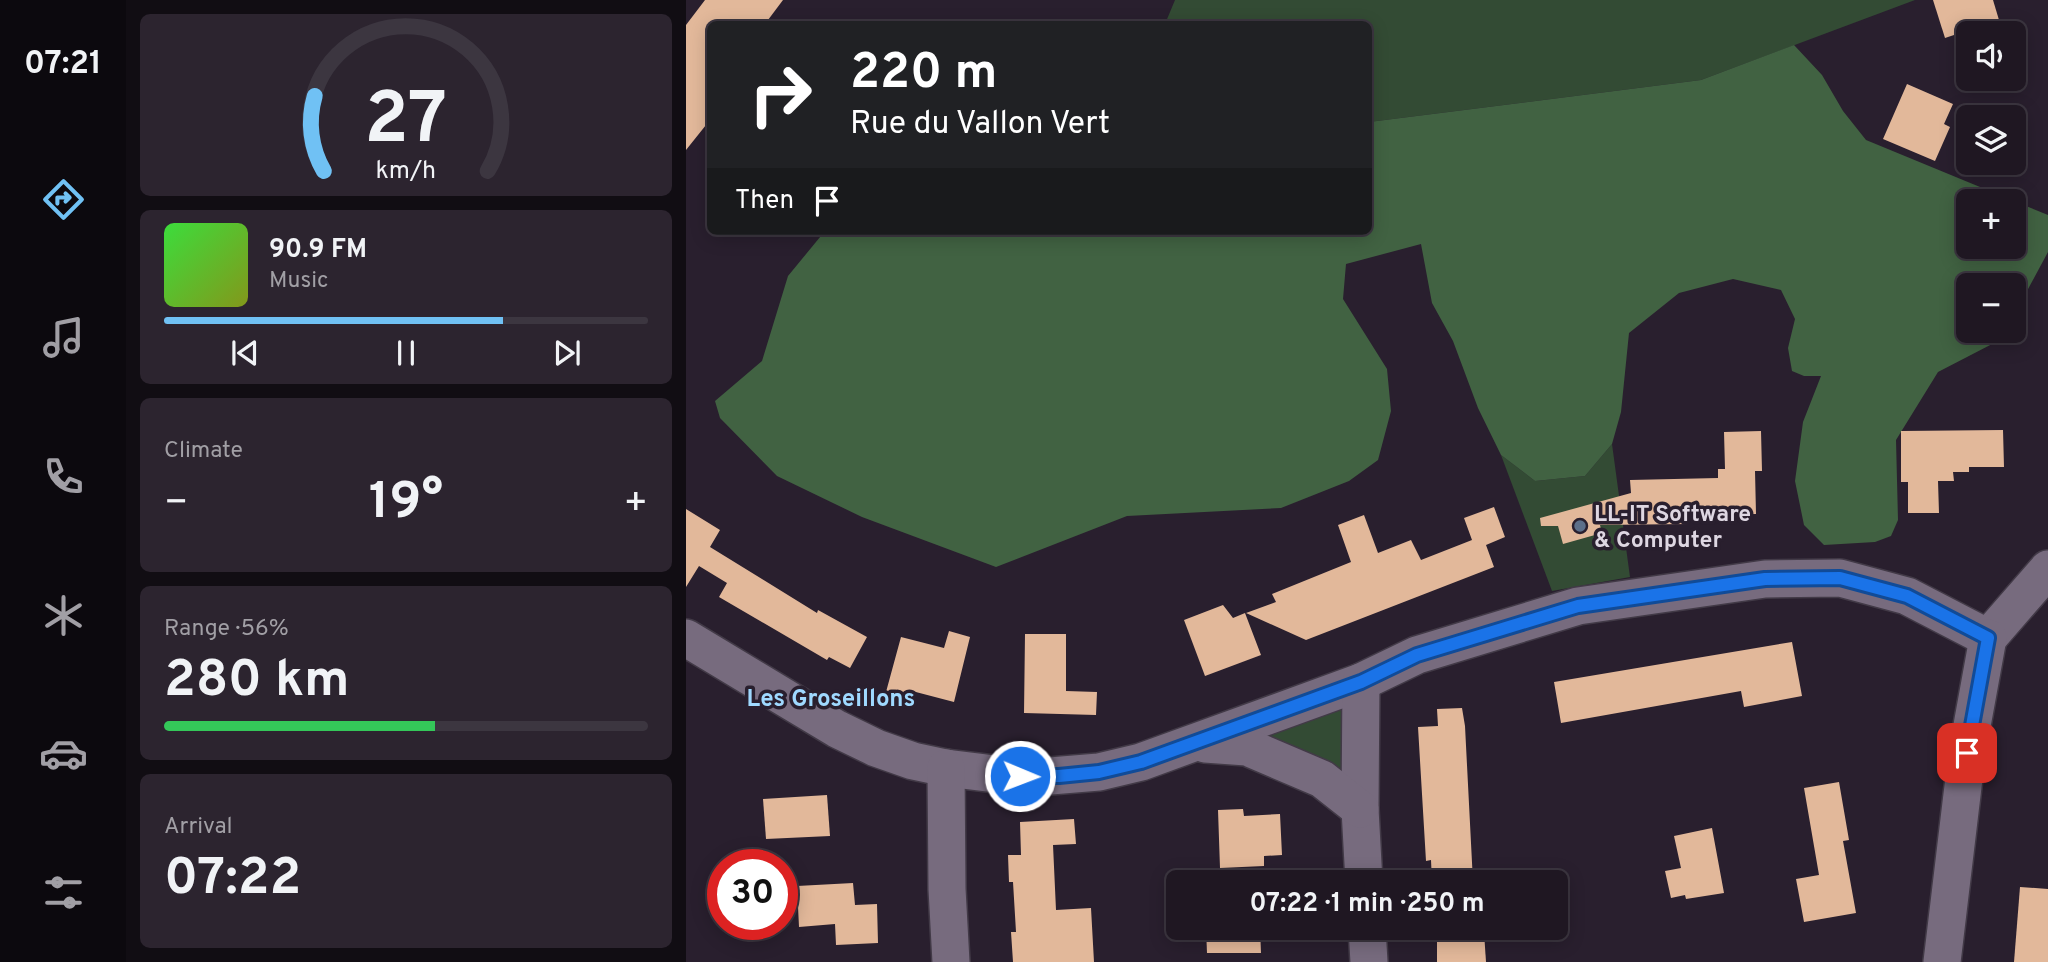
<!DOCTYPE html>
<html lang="en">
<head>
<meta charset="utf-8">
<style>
	:root { --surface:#1f1722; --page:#2c242f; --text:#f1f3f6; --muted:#a19fa5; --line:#3c3640; --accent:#70c1f4 }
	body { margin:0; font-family:Overpass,sans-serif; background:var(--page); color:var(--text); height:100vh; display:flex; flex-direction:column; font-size:26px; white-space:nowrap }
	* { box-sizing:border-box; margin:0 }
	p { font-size:23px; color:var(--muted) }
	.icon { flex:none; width:38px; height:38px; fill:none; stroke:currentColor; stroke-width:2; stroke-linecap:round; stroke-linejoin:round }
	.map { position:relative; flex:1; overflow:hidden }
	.panel { display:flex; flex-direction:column; gap:14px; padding:14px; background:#110d13; width:560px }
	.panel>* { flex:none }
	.top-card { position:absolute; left:21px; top:21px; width:665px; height:214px; border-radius:10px; box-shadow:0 4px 18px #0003,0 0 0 2px var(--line); background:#202124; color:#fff; overflow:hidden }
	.fabs { position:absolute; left:1270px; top:21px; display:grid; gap:14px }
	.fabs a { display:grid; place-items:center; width:70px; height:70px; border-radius:10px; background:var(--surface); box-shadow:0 4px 18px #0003,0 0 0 2px var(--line); font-size:35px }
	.speed { position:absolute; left:21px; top:849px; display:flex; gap:14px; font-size:35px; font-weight:700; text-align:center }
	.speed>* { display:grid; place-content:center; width:91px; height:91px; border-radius:50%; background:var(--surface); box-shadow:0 4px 18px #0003,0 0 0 2px var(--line); line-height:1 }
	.speed .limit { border:10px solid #d22; background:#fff; color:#111 }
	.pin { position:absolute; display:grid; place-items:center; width:60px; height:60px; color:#fff; margin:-30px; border-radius:14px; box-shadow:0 4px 10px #0006 }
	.me { position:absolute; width:77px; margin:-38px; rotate:91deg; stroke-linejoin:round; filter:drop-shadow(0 0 5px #0008) }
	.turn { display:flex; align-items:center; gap:24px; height:147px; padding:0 28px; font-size:32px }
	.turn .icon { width:91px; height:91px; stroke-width:2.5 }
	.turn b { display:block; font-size:49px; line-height:60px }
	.then { display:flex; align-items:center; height:66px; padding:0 28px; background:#0003; gap:14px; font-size:26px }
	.big { font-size:52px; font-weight:700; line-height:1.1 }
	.panel .widget { flex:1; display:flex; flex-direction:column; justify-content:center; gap:10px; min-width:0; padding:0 24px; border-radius:10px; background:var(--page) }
	.panel .dial { align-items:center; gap:0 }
	.dial svg { height:182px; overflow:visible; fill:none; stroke:var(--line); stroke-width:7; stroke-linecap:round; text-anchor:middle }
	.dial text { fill:var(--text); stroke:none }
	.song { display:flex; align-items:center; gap:21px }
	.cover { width:84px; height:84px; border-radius:10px; background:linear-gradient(135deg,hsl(120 70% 55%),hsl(70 70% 35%)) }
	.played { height:7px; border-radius:4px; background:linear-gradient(90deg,var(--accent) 70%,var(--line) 70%) }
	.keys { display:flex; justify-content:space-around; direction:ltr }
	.heat { display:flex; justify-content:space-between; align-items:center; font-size:38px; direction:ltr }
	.charge { height:10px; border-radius:5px; background:linear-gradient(90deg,#34c759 56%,var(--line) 0) }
	.trip { position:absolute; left:480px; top:870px; width:402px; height:70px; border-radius:10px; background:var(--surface); box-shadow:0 4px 18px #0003,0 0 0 2px var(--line); font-weight:700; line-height:70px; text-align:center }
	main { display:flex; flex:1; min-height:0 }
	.tab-bar { display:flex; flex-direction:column; width:126px; justify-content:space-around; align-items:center; background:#0c090e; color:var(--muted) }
	.tab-bar .icon { width:49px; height:49px }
	.tab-bar .on { color:var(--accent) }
	.tab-bar b { font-size:32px; color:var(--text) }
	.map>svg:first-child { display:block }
</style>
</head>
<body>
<main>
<nav class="tab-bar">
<b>07:21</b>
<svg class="icon on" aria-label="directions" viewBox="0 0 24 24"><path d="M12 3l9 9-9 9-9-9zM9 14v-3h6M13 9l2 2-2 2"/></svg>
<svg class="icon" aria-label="music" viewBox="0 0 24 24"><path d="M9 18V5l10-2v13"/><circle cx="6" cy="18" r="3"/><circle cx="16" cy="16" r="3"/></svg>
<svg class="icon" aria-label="phone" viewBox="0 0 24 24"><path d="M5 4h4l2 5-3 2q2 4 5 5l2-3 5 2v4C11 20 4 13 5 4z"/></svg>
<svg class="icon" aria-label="climate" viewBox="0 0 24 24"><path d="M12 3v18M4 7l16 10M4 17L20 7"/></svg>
<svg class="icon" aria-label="car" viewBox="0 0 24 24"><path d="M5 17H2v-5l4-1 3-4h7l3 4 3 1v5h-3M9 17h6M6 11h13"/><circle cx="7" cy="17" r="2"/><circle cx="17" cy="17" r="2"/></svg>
<svg class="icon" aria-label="filters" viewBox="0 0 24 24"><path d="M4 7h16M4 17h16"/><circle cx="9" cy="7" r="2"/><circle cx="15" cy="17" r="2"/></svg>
</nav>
<section class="panel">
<div class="widget dial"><svg viewBox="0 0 100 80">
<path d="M14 69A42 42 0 1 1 86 69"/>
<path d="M14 69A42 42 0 0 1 10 36" stroke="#70c1f4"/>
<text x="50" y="56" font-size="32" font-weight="700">27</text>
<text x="50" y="72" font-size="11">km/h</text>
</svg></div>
<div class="widget">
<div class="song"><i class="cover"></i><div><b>90.9 FM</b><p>Music</p></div></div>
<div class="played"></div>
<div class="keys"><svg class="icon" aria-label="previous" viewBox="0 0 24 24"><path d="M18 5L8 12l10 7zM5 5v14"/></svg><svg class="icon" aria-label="pause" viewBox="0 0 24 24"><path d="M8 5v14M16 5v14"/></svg><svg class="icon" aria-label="next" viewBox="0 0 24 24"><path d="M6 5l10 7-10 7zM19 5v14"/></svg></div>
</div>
<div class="widget"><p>Climate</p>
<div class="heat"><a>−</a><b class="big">19°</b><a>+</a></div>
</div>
<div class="widget"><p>Range · 56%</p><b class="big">280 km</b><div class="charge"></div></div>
<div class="widget"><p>Arrival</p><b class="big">07:22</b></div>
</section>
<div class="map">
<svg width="1362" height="962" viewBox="0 0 1362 962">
	<rect width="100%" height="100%" fill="#291f2e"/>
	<g fill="#334b34">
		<polygon points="489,0 1229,0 1015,80 683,122 682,24 479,24"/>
		<polygon points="926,444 944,577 866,591 815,455 849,481 899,476"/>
		<polygon points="641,695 662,709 656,777 565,732"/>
	</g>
	<path fill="#416242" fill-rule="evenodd" d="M1108,45L1136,75L1157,111L1180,140L1362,215V252L1328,315V285H1283V331H1318L1310,342L1252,372L1210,440L1212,520L1205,536L1189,542L1138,545L1118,525L1109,481L1117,422L1135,376H1118L1106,371L1102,348L1109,319L1095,290L1047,279L993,293L943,333L935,412L926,444L899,476L849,481L815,455L792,408L767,341L746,303L735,244L660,264L657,299L701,369L705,411L692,460L663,481L595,508L441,516L310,567L176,517L91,476L34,418L29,401L76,361L102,276L139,231H682L683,122L1015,80ZM1283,201H1328V247H1283Z"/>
	<g fill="#e2b89a">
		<polygon points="19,0 97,0 79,24 24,24 24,120 0,150 0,25"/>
		<polygon points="1247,0 1307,0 1313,20 1259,38"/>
		<polygon points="1221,84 1267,104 1258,124 1264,127 1249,161 1197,139"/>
		<polygon points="1317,430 1318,467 1283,467 1283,472 1267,472 1268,481 1252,481 1253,513 1222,513 1222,482 1215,482 1215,431"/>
		<polygon points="1075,431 1076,471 1069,471 1070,514 1003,515 1003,524 914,525 916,533 877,544 872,526 855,526 854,518 945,493 944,480 1032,478 1032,469 1039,469 1038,432"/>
		<polygon points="808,507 819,537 800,545 808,567 620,640 560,613 590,602 586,594 665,562 652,525 678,515 692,553 725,540 735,560 786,540 778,518"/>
		<polygon points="0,509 34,530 24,547 131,613 132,610 181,637 164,668 143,657 141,660 33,597 41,583 13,566 0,587"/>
		<polygon points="537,605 547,618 559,613 575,655 519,676 498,620"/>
		<polygon points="263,631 284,637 268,702 226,691 224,699 200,692 215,637 258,648"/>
		<polygon points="339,634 380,634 380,691 411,692 410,715 338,713"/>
		<polygon points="1106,642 1116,696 1058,707 1055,691 875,723 868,682"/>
		<polygon points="776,708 779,726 787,882 746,882 745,860 740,861 732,727 752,726 751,709"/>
		<polygon points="1153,782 1163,840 1157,841 1170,913 1118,922 1110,879 1133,875 1118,788"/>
		<polygon points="141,795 144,836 80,839 77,799"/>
		<polygon points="557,809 558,816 594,814 596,855 578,856 578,866 534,868 532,810"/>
		<polygon points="388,819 390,844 367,845 370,910 405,908 408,962 327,962 325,932 330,932 327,882 323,882 322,855 335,855 334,822"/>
		<polygon points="1026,828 1038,893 1000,899 999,895 985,898 979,871 995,868 988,836"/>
		<polygon points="167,883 169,905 191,904 192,943 150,945 149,924 113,927 111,886"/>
		<polygon points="1334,887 1362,889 1362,962 1328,962"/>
		<polygon points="520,928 574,928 575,953 521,953"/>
		<polygon points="798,932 800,962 751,962 751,936"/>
	</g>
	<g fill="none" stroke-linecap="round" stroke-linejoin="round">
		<defs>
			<g id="minor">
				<polyline points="0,638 151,729 190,748 227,761 260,768 317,775 352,777 413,772 455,762 675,682 731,655 892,606 1079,579 1154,578 1221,596 1302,638"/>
				<polyline points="1302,638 1362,569"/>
				<polyline points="675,682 674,809 678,882"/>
				<polyline points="519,744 561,747 636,779 674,809"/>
				<polyline points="260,768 261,889 265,962"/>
				<polyline points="681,928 683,962"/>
				<polyline points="1256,962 1281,753 1302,638"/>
			</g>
		</defs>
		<use href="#minor" stroke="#423a47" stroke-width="40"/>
		<use href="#minor" stroke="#776b7e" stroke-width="37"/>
	</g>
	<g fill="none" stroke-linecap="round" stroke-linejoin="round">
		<defs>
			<polyline id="route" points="334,776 373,776 413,772 455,762 675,682 731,655 892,606 1079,579 1154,578 1221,596 1302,638 1281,753"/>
		</defs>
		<use href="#route" stroke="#114b97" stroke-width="18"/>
		<use href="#route" stroke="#1a73e8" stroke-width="12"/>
	</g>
	<circle fill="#5c6f8a" stroke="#291f2e" stroke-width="2.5" cx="894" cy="526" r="7"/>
	<g text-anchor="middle" stroke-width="7" stroke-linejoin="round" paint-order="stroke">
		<g font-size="23" font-weight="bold" fill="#ded7e2" stroke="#291f2e" text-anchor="start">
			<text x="908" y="521">LL-IT Software<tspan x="908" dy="26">&amp; Computer</tspan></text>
		</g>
		<g font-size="24" font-weight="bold" fill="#9fd9ff" stroke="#291f2e">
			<text x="145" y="706">Les Groseillons</text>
		</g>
	</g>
</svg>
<div class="fabs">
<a><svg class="icon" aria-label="sound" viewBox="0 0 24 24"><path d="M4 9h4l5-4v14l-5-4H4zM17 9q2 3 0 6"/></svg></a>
<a><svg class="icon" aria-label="layers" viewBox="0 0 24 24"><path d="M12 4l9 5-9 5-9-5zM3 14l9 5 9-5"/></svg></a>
<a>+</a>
<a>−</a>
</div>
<div class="speed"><div class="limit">30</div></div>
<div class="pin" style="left:1281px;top:753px;background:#d93025"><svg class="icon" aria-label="arrive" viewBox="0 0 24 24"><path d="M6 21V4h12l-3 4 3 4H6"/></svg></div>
<svg class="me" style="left:334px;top:776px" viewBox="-20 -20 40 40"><circle r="17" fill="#1a73e8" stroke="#fff" stroke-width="3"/><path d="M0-11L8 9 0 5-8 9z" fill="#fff"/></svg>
<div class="trip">07:22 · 1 min · 250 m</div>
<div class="top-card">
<div class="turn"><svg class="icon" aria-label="right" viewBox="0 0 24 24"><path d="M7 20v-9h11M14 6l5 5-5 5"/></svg><div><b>220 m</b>Rue du Vallon Vert</div></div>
<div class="then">Then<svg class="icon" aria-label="arrive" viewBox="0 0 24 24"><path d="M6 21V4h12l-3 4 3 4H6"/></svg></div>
</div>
</div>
</main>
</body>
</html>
